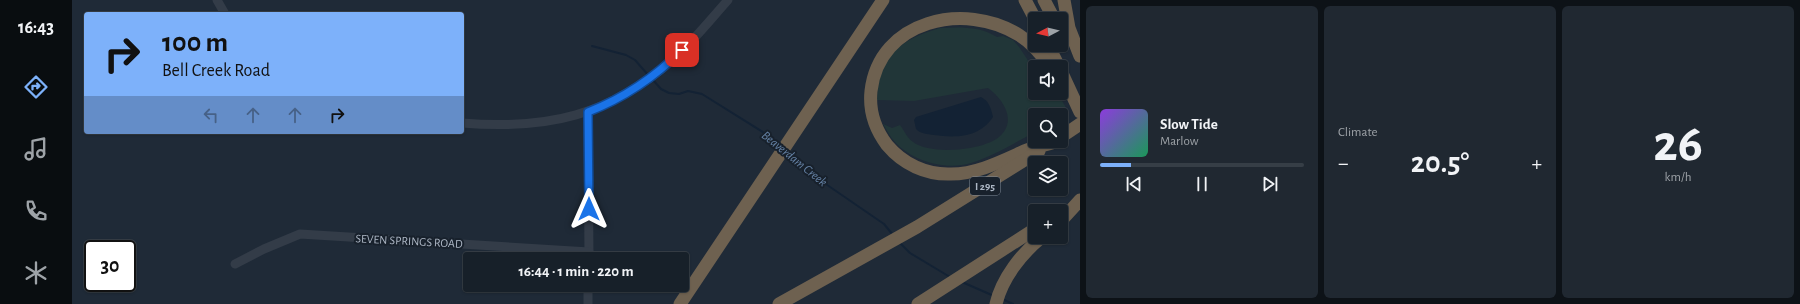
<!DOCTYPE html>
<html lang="en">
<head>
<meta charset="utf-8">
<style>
	:root { --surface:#172029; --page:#202831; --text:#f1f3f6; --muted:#9ea3a8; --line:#363e46; --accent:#7db1fa }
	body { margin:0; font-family:"Alegreya Sans",sans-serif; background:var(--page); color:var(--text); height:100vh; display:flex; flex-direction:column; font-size:15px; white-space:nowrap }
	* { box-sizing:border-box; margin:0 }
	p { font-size:13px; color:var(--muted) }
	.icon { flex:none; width:22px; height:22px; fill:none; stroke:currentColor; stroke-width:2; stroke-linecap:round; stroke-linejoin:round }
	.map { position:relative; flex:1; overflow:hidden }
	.sheet { display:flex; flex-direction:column; gap:6px; padding:6px; background:#0d1217; width:720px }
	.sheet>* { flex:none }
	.hud { position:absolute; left:12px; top:12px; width:380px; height:122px; border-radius:4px; box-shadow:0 1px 3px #0004,0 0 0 1px var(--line); background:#7db1fa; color:#111; overflow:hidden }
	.needle { width:26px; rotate:263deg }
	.tools { position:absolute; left:956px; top:12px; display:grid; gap:8px }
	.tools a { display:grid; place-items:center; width:40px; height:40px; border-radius:4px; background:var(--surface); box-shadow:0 1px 3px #0004,0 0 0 1px var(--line); font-size:20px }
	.speed { position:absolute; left:12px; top:240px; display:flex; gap:8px; font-size:20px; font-weight:700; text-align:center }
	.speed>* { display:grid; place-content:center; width:52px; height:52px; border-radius:50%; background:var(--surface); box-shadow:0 1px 3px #0004,0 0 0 1px var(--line); line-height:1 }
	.speed .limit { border:2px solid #111; border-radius:6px; background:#fff; color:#111 }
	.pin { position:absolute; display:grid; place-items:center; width:34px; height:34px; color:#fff; margin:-17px; border-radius:8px; box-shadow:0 2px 6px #0006 }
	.me { position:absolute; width:44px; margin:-22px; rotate:0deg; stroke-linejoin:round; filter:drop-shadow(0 0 3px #0008) }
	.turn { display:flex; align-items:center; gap:14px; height:84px; padding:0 12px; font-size:18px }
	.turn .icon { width:52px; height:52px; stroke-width:2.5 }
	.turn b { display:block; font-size:28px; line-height:34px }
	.lanes { display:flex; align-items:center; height:38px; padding:0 12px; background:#0003; justify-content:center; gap:20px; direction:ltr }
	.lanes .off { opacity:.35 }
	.big { font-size:30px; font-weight:600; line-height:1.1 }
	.sheet .tile { flex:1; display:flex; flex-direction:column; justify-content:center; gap:6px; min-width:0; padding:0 14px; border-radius:6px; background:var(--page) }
	.sheet .dial { align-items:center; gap:0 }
	.dial b { font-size:52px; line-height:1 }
	.song { display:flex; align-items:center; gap:12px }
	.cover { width:48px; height:48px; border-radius:6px; background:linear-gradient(135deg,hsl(270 70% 55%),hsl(150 70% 35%)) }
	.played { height:4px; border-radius:2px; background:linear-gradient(90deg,var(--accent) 15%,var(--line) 15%) }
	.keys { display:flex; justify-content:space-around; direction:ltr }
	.heat { display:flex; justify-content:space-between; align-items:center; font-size:22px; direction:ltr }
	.sheet .tiles { flex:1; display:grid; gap:6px; grid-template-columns:repeat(3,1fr) }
	.trip { position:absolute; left:391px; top:252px; width:226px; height:40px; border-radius:4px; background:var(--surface); box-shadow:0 1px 3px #0004,0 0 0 1px var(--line); font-weight:600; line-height:40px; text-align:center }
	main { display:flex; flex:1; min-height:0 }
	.tabs { display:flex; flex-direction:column; width:72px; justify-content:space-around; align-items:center; background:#090d10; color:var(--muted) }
	.tabs .icon { width:28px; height:28px }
	.tabs .active { color:var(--accent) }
	.tabs b { font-size:18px; color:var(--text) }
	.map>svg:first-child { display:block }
</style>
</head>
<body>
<main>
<nav class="tabs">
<b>16:43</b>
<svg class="icon active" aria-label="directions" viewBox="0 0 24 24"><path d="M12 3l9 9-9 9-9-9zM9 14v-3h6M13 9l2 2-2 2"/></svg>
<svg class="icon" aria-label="music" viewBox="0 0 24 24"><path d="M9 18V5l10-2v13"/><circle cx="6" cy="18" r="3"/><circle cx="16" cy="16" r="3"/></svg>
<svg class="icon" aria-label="phone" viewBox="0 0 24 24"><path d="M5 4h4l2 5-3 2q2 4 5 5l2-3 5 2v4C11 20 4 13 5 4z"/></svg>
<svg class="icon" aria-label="climate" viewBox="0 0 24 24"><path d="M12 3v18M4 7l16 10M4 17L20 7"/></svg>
</nav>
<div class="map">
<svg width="1008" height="304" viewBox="0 0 1008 304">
	<rect width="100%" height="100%" fill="#1f2a37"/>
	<path fill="#213638" d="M868,28C887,27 908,26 925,37L931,36L941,40L947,47L963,71V93H986L994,108L986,115H963V132C942,143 922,156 899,163C874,171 840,161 823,142C818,137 815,130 811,124L820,128L828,125C832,130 835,138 841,142C858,155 910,151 927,137C946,121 931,99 916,88L842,101L805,100C806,56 829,39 868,28Z"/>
	<path fill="#132234" d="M909,97C917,101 919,108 921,117C907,138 884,138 862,135C855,134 849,134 844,129L842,120L844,117Z"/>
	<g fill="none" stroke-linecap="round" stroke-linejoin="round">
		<g stroke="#132234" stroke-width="2">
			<polyline points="520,46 554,55 563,60 577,76"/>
			<polyline points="581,80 589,89 597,93 607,94 616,91 630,94 694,134 697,139 707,148"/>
			<polyline points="713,153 729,167 812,224 821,235"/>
			<polyline points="828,243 838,253 878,277"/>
			<polyline points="890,282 922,296"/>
			<polyline points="930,299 941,304"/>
		</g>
		<g stroke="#333c48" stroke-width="9">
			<polyline points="145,0 153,14"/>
			<polyline points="516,112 517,259"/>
			<path d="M390,123C476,130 537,116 603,58C622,40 639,19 656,0"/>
			<polyline points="163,264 192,249 228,234 517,252"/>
			<polyline points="516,304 516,285"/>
		</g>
		<g stroke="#6e6150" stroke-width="13">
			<polyline points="953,0 963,19"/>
			<polyline points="972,0 982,19"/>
			<polyline points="992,0 997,28 1008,56"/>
			<polyline points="976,45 987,67"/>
			<path d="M979,67C969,55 960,43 947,35C893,1 807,20 799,91C797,110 803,129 815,145C831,164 854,175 879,174C903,174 926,163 948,153C957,148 969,146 980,143"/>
			<polyline points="989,71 1008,112"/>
			<polyline points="989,137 1008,124"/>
			<polyline points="989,221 1008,200"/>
			<polyline points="608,304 811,0"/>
			<polyline points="707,304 845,227 967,151"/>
			<polyline points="846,304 963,229"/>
			<path d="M924,304C930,278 950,253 970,237"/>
		</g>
	</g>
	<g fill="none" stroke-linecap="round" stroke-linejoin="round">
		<defs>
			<path id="route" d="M517,209L516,112C552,98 583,77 610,50"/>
		</defs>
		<use href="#route" stroke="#114b97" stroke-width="10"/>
		<use href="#route" stroke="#1a73e8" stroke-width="7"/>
	</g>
	<g text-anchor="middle" stroke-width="4" stroke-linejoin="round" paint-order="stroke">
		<rect fill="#18212c" stroke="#808a97" stroke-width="1" x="898" y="177" width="30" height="18" rx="3"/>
		<g font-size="11" font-weight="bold" fill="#adb7c5">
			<text x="913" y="190">I 295</text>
		</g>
		<g font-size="12" fill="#adb7c5" stroke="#18212c">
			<text transform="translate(337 241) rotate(3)" y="4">SEVEN SPRINGS ROAD</text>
		</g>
		<g font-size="13" font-style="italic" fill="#6582a5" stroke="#18212c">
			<text transform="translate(723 158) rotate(39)" y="5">Beaverdam Creek</text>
		</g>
	</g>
</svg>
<div class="tools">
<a><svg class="needle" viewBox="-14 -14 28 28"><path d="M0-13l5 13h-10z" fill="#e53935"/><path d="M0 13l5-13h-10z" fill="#9ea3a8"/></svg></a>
<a><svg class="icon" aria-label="sound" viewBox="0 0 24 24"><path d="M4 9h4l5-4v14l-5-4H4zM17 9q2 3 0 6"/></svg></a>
<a><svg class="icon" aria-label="search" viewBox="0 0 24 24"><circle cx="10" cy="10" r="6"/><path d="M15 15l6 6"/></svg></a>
<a><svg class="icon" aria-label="layers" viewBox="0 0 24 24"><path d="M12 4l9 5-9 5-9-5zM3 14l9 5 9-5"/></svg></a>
<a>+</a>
</div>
<div class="speed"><div class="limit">30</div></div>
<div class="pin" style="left:610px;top:50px;background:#d93025"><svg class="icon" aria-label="arrive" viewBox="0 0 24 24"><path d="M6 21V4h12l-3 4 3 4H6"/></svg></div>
<svg class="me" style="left:517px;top:209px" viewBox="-20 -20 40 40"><path d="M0-17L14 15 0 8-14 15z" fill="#1a73e8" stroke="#fff" stroke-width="4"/></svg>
<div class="trip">16:44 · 1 min · 220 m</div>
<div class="hud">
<div class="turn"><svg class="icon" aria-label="right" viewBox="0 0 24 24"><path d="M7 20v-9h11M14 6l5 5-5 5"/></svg><div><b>100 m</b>Bell Creek Road</div></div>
<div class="lanes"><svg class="icon off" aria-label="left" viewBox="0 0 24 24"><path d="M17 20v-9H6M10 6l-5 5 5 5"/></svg><svg class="icon off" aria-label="ahead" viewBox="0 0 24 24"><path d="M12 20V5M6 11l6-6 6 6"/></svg><svg class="icon off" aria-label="ahead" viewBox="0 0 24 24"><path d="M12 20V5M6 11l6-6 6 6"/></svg><svg class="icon" aria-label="right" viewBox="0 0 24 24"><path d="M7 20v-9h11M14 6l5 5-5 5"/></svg></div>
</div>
</div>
<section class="sheet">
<div class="tiles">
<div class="tile">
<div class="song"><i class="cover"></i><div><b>Slow Tide</b><p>Marlow</p></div></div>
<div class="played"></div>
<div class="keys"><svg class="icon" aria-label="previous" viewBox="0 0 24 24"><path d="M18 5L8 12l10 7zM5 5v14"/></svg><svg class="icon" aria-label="pause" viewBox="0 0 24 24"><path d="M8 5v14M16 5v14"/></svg><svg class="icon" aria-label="next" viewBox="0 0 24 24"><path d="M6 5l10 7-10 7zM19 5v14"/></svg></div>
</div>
<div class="tile"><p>Climate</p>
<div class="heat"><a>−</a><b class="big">20.5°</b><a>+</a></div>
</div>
<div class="tile dial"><b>26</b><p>km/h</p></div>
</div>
</section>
</main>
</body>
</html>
